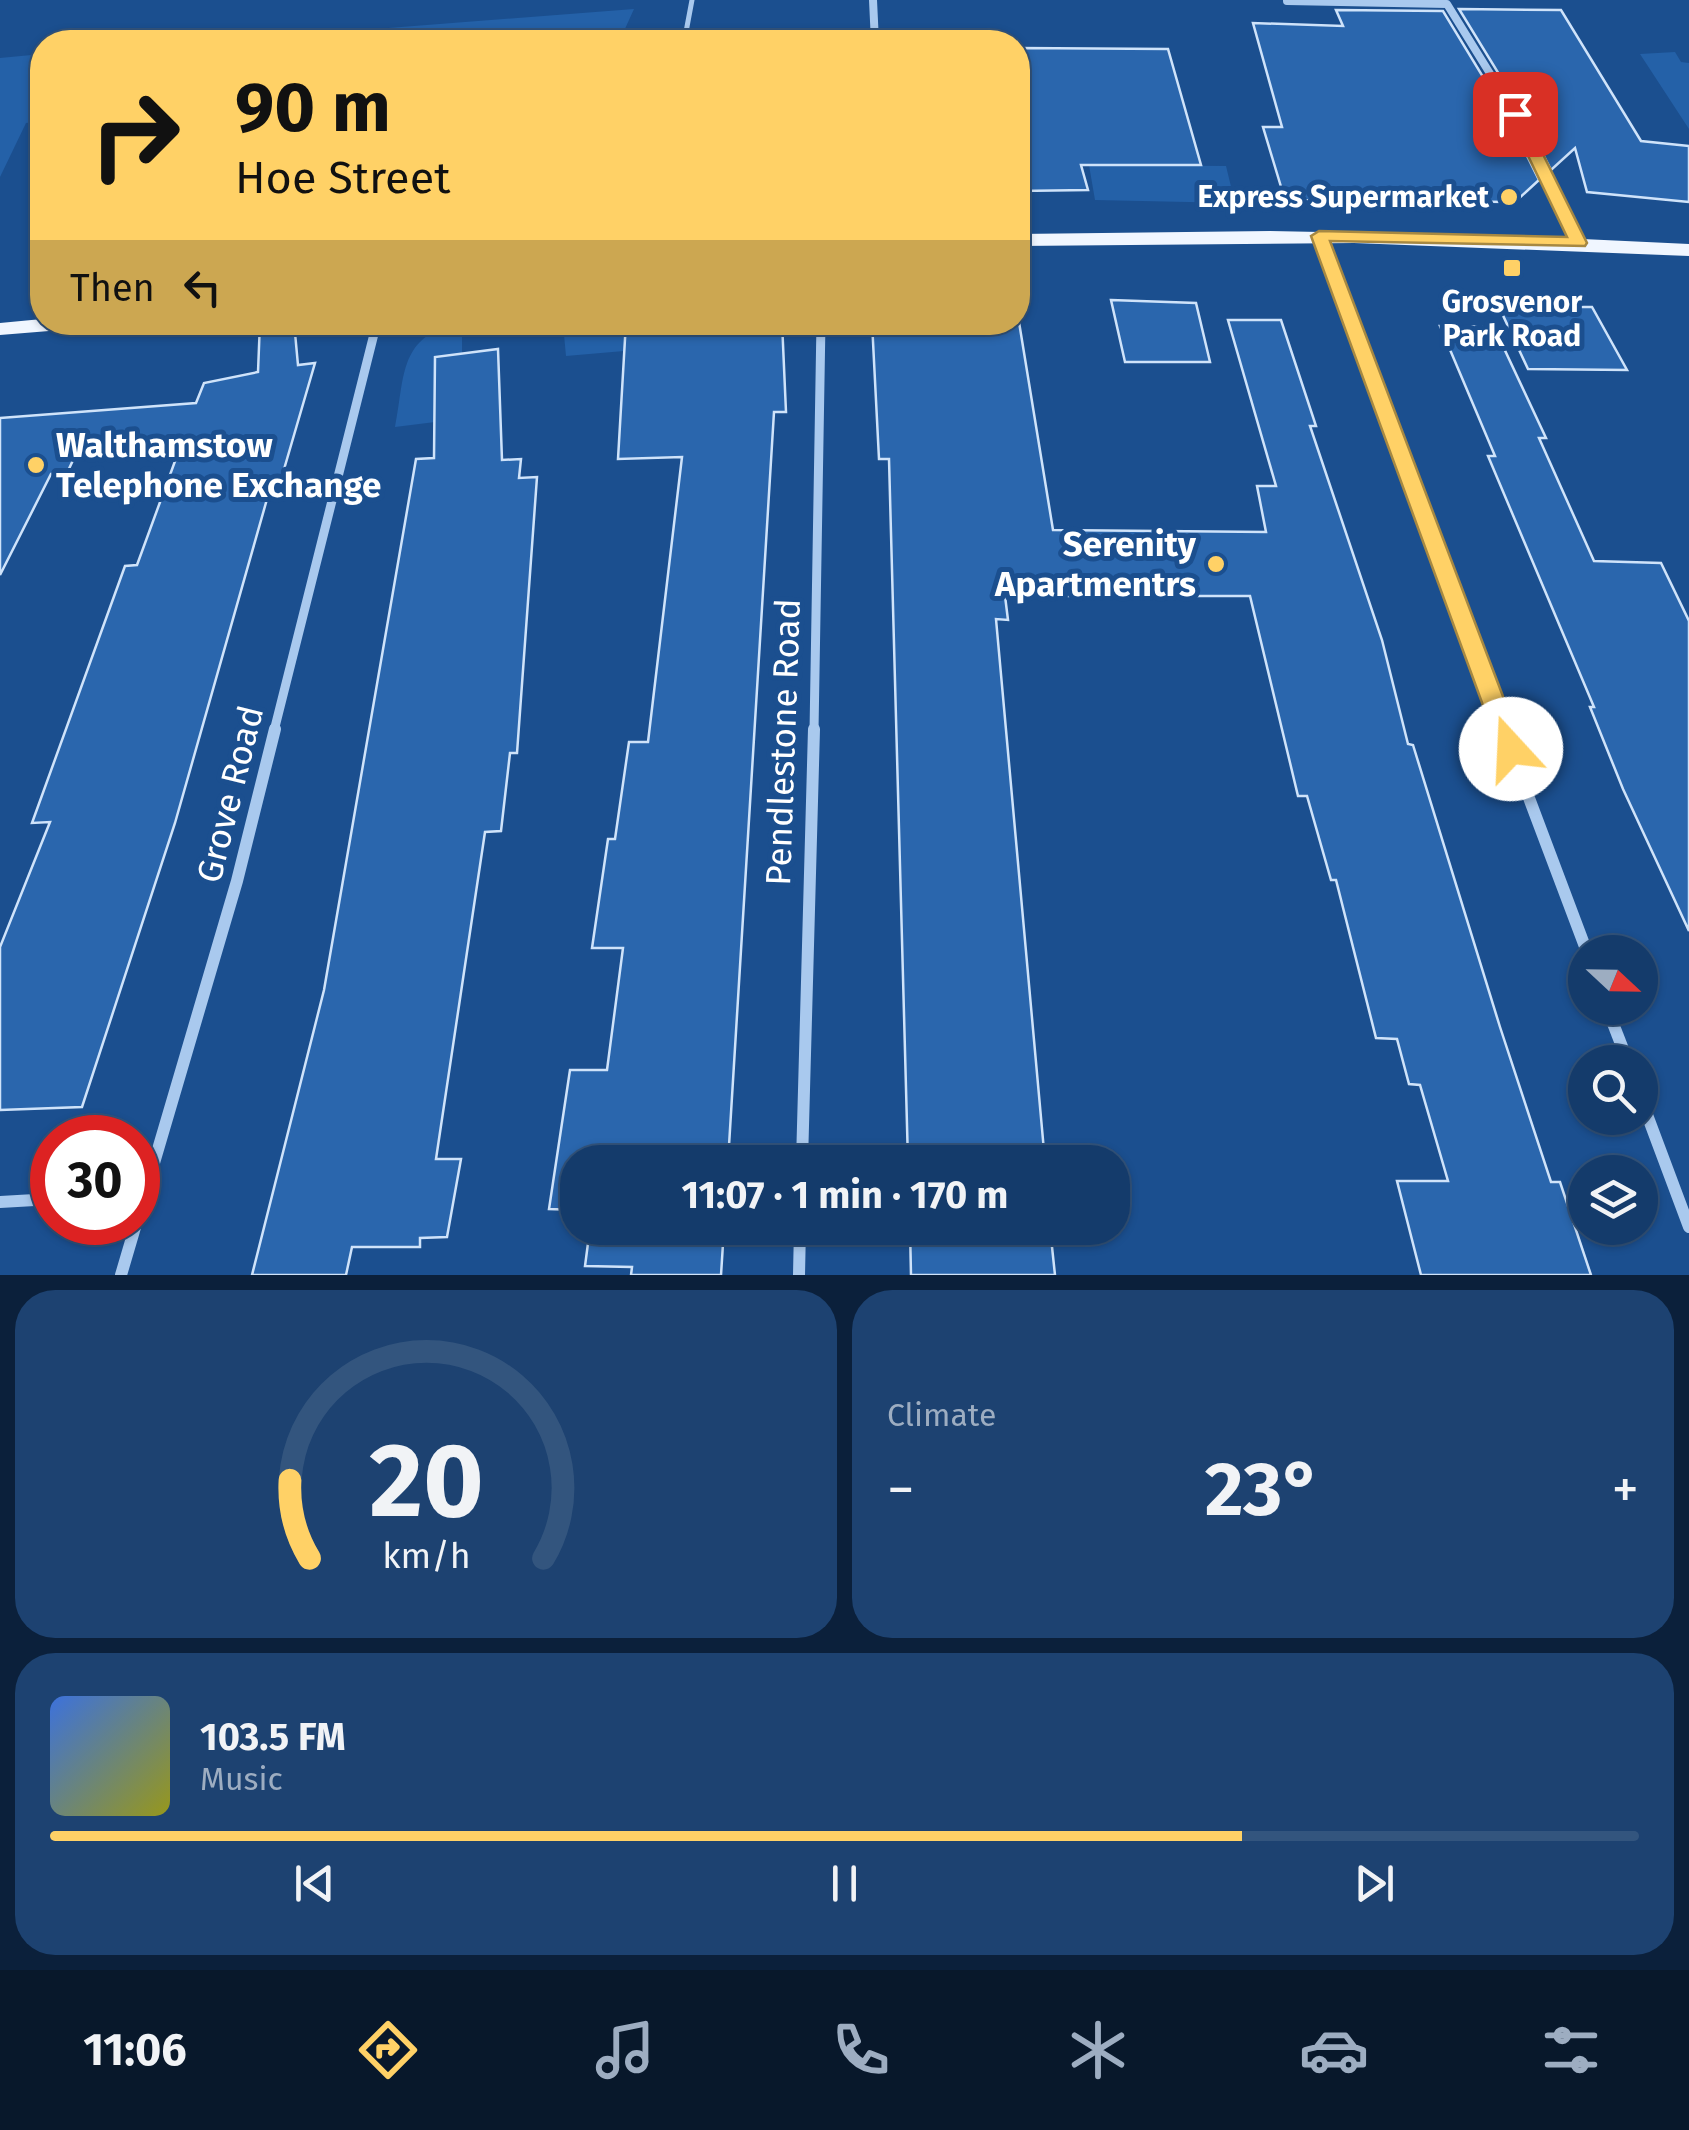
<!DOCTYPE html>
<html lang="en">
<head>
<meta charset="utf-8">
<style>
	:root { --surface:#143b6b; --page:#1d4271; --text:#f1f3f6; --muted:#9dadc1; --line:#33557e; --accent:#ffd166 }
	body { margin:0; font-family:"Fira Sans",sans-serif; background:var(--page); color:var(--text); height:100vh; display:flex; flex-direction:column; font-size:38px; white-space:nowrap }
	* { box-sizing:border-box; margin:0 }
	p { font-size:32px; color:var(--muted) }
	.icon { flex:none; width:55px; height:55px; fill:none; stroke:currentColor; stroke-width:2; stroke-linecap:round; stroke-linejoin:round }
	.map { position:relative; height:1275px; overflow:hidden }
	.drawer { display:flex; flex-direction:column; gap:15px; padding:15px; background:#0b203b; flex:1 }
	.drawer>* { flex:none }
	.top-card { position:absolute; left:30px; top:30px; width:1000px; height:305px; border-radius:40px; box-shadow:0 2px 8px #0004,0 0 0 2px var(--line); background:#ffd166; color:#111; overflow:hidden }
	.needle { width:65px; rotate:112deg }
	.controls { position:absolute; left:1568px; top:935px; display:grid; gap:20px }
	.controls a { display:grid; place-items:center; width:90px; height:90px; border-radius:50%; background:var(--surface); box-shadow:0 2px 8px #0004,0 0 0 2px var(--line); font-size:50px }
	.speed { position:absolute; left:30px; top:1115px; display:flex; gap:20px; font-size:50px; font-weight:700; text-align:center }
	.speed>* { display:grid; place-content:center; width:130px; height:130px; border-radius:50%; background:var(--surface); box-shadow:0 2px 8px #0004,0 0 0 2px var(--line); line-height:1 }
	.speed .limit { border:15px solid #d22; background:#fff; color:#111 }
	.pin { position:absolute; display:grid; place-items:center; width:85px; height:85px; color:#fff; margin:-42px; border-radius:20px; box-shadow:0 5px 15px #0006 }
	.me { position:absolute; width:110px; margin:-55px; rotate:340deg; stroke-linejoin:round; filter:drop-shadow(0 0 8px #0008) }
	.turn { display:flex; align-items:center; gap:35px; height:210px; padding:0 40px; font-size:45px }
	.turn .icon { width:130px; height:130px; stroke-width:2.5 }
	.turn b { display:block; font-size:70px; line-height:85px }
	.then { display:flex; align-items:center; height:95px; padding:0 40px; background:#0003; gap:20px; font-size:38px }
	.big { font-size:75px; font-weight:700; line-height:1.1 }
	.drawer .tile { flex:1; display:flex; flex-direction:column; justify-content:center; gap:15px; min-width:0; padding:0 35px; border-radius:40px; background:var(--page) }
	.drawer .dial { align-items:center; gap:0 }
	.dial svg { height:260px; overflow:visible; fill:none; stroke:var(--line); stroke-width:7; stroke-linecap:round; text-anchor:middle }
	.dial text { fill:var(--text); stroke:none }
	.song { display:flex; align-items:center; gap:30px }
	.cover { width:120px; height:120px; border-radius:15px; background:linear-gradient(135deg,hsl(220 70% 55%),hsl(60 70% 35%)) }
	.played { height:10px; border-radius:5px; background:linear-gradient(90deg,var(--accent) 75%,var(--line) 75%) }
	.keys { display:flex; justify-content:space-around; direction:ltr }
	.heat { display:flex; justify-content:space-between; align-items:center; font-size:55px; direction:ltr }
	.drawer .tiles { flex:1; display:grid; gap:15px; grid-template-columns:1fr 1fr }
	.tile:last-child { grid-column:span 2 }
	.trip { position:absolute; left:560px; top:1145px; width:570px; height:100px; border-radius:40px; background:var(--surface); box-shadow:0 2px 8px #0004,0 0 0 2px var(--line); font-weight:700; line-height:100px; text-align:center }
	.menu { display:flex; height:160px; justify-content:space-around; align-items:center; background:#08182b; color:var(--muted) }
	.menu .icon { width:70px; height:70px }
	.menu .active { color:var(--accent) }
	.menu b { font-size:45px; color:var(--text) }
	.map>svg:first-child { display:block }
</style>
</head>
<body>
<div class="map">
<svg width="1689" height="1275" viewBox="0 0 1689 1275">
	<rect width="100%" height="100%" fill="#1b4f8f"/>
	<g fill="#2461a8">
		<polygon points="634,9 619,42 307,42 335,40 337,32"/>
		<polygon points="1675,52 1681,62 1689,63 1689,129 1640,54"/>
		<polygon points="42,54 42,121 26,123 0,177 0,58"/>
		<polygon points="1072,66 1106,165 1226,166 1235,203 1095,200"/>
		<polygon points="496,322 626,323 624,351 566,356 563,324 486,335 484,324"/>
		<path d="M453,324L462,329V354L435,422L395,427C405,378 398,340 453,324Z"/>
	</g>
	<g fill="#2a66ad" stroke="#cfe3fa" stroke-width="2.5">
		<polygon points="1459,9 1561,10 1641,141 1689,146 1689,202 1587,192 1575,148 1551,170 1521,110"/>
		<polygon points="1336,10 1443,11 1508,118 1539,180 1515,202 1285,200 1263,127 1282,127 1253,23 1343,26"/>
		<polygon points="1018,48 1168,49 1201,165 1081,165 1088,190 1018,191"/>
		<polygon points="1111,300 1196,303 1210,362 1125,362"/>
		<polygon points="1527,307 1592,307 1627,370 1528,369 1500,309"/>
		<polygon points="1228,320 1281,320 1316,426 1310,426 1382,640 1408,744 1413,745 1500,1027 1551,1182 1560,1182 1591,1275 1421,1275 1397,1181 1448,1181 1420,1085 1409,1084 1397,1039 1376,1038 1336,880 1331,880 1307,796 1298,796 1250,596 1005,596 1008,620 996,619 1045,1162 908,1162 889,459 879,459 872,322 1019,322 1053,530 1266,532 1257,486 1276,486"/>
		<polygon points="260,322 294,322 298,365 315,363 280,483 271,485 175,823 82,1107 0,1110 0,947 50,822 32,823 125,566 137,565 178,453 75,456 67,473 51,474 0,575 0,418 196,403 204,383 258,372"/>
		<polygon points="626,322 782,322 786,412 774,412 728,1162 578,1162 578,1210 549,1209 570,1070 607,1070 623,948 592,948 608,839 615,839 629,742 648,742 682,457 618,459"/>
		<polygon points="1440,326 1494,327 1546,438 1539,438 1594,561 1661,563 1689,621 1689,931 1623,789 1590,707 1594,707 1488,456 1495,456"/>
		<polygon points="498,349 502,460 521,459 519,478 537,477 517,753 510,753 501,831 485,832 436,1159 461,1159 447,1237 420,1238 420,1247 352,1247 346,1275 252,1275 324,990 416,459 434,458 435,357"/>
		<polygon points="590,1228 724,1228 721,1275 631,1275 632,1267 585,1266"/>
		<polygon points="910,1228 1050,1228 1055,1275 911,1275"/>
	</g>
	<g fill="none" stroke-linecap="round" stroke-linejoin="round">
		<polyline stroke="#a9c9ee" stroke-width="5" points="686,32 692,0"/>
		<g stroke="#a9c9ee" stroke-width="8">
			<polyline points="873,0 875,42"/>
			<polyline points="1287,1 1447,4 1515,114 1579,243"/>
			<polyline points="1319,236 1349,317"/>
		</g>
		<g stroke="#a9c9ee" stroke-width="9">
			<polyline points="1348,314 1504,731"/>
			<polyline points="274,731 377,322"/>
			<polyline points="814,731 821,322"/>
		</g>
		<g stroke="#a9c9ee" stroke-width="12">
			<polyline points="1503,729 1587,952"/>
			<polyline points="1607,1008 1628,1062"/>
			<polyline points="1640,1096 1689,1227"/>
			<polyline points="802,1162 814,729"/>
			<polyline points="0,1202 52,1199"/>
			<polyline points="121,1275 237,881 275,729"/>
			<polyline points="799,1275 800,1228"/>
		</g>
		<g fill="#f0f6ff" fill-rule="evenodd">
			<polygon points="1270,231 1521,236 1689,244 1689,256 1354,243 1018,246 1018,234"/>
			<polygon points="42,319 42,322 96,322 86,328 0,335 0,323"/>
		</g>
	</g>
	<polygon fill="#ffd166" stroke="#a68842" stroke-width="2.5" points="1510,110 1523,114 1587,243 1585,246 1330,241 1523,749 1519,756 1502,756 1499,749 1311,236 1319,231 1567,237 1508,114"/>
	<g fill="#ffd166" stroke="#1b4f8f" stroke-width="4">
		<circle cx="1509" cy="197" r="10"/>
		<rect x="1502" y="258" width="20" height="20" rx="5"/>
		<circle cx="36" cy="465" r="10"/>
		<circle cx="1216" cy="564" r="10"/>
	</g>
	<g text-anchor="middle" stroke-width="10" stroke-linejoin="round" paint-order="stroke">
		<g font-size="30" font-weight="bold" fill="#fff" stroke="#1b4f8f" text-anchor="end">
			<text x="1489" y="207">Express Supermarket</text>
			<text x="1512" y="312" text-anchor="middle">Grosvenor<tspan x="1512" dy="34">Park Road</tspan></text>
		</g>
		<g font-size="35" font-weight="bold" fill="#fff" stroke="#1b4f8f" text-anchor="start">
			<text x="56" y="457">Walthamstow<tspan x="56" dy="40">Telephone Exchange</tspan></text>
			<text x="1196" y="556" text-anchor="end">Serenity<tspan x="1196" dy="40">Apartmentrs</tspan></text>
		</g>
		<g font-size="35" fill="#fff" stroke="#1b4f8f">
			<text transform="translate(783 742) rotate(-88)" y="12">Pendlestone Road</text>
			<text transform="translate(230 794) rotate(-76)" y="12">Grove Road</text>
		</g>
	</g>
</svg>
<div class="controls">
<a><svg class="needle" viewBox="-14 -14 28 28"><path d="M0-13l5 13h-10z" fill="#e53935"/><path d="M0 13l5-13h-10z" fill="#9dadc1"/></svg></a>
<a><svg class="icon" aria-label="search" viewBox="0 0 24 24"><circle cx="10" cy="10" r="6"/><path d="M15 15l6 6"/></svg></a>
<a><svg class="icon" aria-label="layers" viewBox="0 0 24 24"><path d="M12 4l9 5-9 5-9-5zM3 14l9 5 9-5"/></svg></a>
</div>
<div class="speed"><div class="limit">30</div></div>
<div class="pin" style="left:1515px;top:114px;background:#d93025"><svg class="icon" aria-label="arrive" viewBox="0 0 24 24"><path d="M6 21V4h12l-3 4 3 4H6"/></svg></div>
<svg class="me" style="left:1511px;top:749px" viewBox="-20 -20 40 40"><circle r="19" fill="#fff"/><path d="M0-13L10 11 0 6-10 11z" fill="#ffd166"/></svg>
<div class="trip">11:07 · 1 min · 170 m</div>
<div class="top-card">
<div class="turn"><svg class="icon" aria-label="right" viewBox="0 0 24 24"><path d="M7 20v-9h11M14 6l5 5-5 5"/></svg><div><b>90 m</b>Hoe Street</div></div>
<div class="then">Then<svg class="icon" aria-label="left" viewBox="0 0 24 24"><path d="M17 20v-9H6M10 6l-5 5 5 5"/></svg></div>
</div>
</div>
<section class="drawer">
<div class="tiles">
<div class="tile dial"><svg viewBox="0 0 100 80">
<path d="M14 69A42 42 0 1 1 86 69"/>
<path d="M14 69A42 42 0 0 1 8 45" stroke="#ffd166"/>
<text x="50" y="56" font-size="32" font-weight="700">20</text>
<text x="50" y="72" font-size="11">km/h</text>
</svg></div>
<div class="tile"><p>Climate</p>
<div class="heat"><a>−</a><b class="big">23°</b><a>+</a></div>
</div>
<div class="tile">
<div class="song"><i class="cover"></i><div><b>103.5 FM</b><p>Music</p></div></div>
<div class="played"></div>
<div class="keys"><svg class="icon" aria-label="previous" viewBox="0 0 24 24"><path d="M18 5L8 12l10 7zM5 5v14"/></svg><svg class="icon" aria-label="pause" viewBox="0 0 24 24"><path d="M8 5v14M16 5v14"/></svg><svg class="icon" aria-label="next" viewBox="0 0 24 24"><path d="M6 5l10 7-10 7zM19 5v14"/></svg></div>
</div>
</div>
</section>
<nav class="menu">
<b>11:06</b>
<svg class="icon active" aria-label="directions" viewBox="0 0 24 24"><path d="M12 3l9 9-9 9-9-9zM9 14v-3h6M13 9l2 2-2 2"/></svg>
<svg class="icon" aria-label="music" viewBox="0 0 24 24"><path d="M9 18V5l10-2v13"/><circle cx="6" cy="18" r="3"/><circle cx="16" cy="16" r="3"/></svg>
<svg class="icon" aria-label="phone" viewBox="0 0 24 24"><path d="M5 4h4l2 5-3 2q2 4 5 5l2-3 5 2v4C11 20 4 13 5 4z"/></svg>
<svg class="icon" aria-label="climate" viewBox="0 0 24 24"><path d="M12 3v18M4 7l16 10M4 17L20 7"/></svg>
<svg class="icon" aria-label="car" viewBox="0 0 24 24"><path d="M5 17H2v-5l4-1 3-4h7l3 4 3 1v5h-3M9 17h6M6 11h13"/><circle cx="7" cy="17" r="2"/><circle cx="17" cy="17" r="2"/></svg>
<svg class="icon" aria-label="filters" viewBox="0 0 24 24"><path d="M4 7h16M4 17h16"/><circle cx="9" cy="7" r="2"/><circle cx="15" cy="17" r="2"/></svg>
</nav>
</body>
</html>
